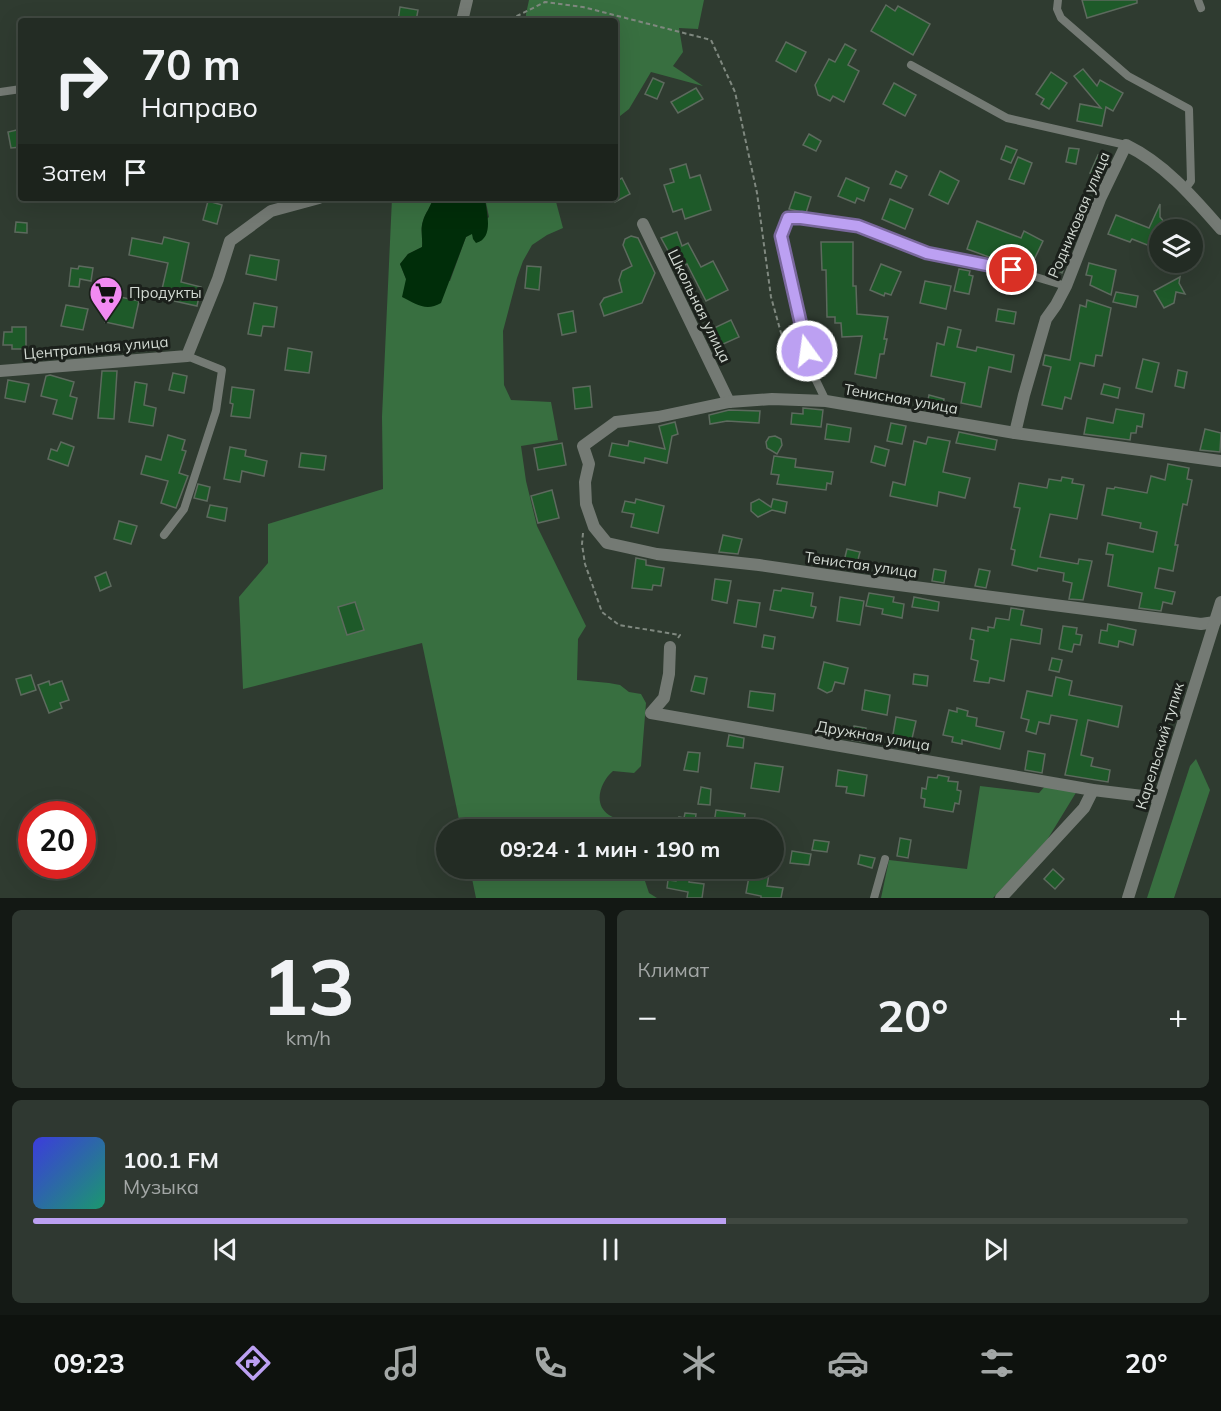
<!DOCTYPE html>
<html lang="ru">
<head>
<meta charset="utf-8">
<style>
	:root { --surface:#232c24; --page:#2f3831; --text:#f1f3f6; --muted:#a3a7a6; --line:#404841; --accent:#bca0f2 }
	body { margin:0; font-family:Mulish,sans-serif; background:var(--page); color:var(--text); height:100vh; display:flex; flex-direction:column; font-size:22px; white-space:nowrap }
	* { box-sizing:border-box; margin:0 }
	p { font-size:20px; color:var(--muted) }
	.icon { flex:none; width:33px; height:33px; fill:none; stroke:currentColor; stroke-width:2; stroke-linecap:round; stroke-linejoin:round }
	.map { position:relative; height:898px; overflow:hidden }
	.side { display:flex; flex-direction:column; gap:12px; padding:12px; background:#131814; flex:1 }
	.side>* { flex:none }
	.banner { position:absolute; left:18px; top:18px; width:600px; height:183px; border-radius:6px; box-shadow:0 6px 24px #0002,0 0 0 2px var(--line); background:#232c24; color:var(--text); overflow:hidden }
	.fabs { position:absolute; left:1149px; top:219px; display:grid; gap:12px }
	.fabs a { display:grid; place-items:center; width:54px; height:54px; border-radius:50%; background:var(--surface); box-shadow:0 6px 24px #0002,0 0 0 2px var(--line); font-size:30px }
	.speed { position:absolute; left:18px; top:801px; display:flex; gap:12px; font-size:30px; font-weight:700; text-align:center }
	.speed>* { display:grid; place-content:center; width:78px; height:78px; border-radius:50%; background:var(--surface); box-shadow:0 6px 24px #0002,0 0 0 2px var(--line); line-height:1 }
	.speed .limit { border:9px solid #d22; background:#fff; color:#111 }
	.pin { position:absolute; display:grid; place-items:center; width:51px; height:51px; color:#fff; margin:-26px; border:3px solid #fff; border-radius:50%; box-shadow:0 2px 6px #0007 }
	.me { position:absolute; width:66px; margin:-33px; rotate:346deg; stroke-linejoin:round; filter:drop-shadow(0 0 4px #0008) }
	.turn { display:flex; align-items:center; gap:21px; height:126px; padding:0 24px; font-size:27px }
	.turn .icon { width:78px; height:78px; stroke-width:2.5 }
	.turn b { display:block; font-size:42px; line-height:51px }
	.then { display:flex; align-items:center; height:57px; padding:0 24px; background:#0003; gap:12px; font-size:22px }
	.big { font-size:45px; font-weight:700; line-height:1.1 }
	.side .tile { flex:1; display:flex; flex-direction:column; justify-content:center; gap:9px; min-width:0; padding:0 21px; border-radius:9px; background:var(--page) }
	.side .dial { align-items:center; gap:0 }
	.dial b { font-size:78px; line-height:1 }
	.song { display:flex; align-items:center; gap:18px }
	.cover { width:72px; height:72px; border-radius:9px; background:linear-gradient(135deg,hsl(240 70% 55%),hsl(160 70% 35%)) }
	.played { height:6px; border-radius:3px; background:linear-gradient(90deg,var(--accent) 60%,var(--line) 60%) }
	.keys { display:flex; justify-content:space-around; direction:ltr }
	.heat { display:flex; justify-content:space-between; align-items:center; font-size:33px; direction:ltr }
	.side .tiles { flex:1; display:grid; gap:12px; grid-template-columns:1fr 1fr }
	.tile:last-child { grid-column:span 2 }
	.trip { position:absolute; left:436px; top:819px; width:348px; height:60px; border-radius:30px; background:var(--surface); box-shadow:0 6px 24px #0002,0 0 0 2px var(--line); font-weight:700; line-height:60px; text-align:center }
	.menu { display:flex; height:96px; justify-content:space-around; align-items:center; background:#0e120e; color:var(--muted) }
	.menu .icon { width:42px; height:42px }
	.menu .selected { color:var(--accent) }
	.menu b { font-size:27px; color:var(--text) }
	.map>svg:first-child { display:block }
</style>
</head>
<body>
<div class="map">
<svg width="1221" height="898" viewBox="0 0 1221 898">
	<rect width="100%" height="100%" fill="#2f3b30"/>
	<g fill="#386f40">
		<polygon points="529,0 704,0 698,29 679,28 683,52 673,66 703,86 651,72 629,109 615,120 615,21 526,21 526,14"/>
		<path d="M392,198H433C431,207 425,213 423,221C420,230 423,238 422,247L408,254L400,264L406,279L450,281L466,237L472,233L489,217L485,198H555L563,228L547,235L532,245L523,261L517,278L503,331L504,385L511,400L551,402L558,440L521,446L526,481L537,526L586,626L578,639L577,680L609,683L620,685L629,692L641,694L646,703L641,766L634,773L613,771C601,781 592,804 609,815C621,823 627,816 638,829H461L422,643L243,689L239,597L268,563V524L383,489L382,417Z"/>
		<polygon points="1196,759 1210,790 1174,898 1147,898 1190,766"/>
		<polygon points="1046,785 1077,791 1047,840 993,898 881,898 889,860 967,869 980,786 1039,793"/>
		<polygon points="470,869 641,869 649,893 657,898 476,898"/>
	</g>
	<path fill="#002d09" d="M433,198H485C486,211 495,238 476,243L473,239L472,234L466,237L441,303C426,312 416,304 402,297L406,279L400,264L408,254L422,247C423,238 420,230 423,221C425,213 431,207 433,198Z"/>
	<g fill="#1e5a29" stroke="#5d6a5e" stroke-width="1.5">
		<polygon points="1082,0 1137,0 1137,3 1087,18"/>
		<polygon points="886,5 895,11 898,6 930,24 913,55 871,31"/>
		<polygon points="400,7 418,10 416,21 398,21"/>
		<polygon points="786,42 806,52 796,72 776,61"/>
		<polygon points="845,44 856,50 848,65 859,71 844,102 833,96 830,101 818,95 815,85 829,59 835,62"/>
		<polygon points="1083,69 1097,86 1100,80 1123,93 1113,111 1106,107 1102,126 1077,121 1080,104 1101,108 1074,76"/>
		<polygon points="1051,72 1067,83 1049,109 1041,104 1044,99 1036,94"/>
		<polygon points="653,78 664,83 657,99 645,94"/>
		<polygon points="894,83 916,95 905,116 883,104"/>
		<polygon points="696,88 703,99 678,113 671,102"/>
		<polygon points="21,129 21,147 11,148 8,132"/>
		<polygon points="809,134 821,141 816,151 803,145"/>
		<polygon points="1006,146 1017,150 1011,163 1001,159"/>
		<polygon points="1069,148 1079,149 1076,164 1066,162"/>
		<polygon points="1098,155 1109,160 1101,178 1090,173"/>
		<polygon points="1018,157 1032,163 1024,184 1009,179"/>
		<polygon points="686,164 690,178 700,175 711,210 685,219 682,209 673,212 664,185 674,182 670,169"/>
		<polygon points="896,171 907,176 901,188 890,184"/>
		<polygon points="940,171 959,181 948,204 929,195"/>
		<polygon points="622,178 630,194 615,202 615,182"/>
		<polygon points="846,178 869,188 864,201 857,198 855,203 838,196"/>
		<polygon points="795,192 811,197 806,213 789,209"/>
		<polygon points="890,199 913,209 905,229 882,219"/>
		<polygon points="208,201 222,205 217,224 203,220"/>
		<polygon points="1160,204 1160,217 1171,230 1160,230 1160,250 1132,239 1130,242 1108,234 1116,215 1149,228"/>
		<polygon points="977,221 1021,238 1024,231 1043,241 1032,264 1004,250 1000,261 967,249"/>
		<polygon points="16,222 27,223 27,233 15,232"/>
		<polygon points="677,232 682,246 688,243 701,267 713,261 728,290 706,301 687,264 678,269 661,238"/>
		<polygon points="631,236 638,238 655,273 642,303 604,316 600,304 604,298 622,292 619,280 622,271 632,266 623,245 625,239"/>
		<polygon points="164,237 189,243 181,282 201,287 197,306 160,298 168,263 129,255 132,238 162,244"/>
		<polygon points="821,242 853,242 853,286 856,286 857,314 888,317 884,339 887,339 884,354 880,354 876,378 855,374 862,336 842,337 841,323 835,323 835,317 827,317 826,270 822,270"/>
		<polygon points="250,255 279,260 276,280 246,274"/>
		<polygon points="1058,257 1067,261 1062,273 1053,268"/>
		<polygon points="1089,263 1116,270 1111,295 1090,285 1092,276 1086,275"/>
		<polygon points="881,264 901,272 891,295 885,293 884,296 870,290"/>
		<polygon points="79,266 93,268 91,281 80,279 79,287 69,286 71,268 78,269"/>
		<polygon points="527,266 541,267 539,290 525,288"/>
		<polygon points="959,269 970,271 969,275 973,276 969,294 954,291"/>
		<polygon points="1180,277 1179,283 1185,294 1176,292 1174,303 1164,308 1154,291"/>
		<polygon points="925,281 951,286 946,309 920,303"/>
		<polygon points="1116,292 1138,296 1136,307 1113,302"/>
		<polygon points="111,295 139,301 133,328 105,322"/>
		<polygon points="1087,300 1111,308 1102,356 1096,355 1094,366 1080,363 1071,399 1065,397 1062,409 1042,405 1051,367 1043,365 1045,355 1070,360 1080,305 1086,307"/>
		<polygon points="254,303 277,307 274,327 263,326 261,336 248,334"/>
		<polygon points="66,305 88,309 83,330 61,326"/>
		<polygon points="998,309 1016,312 1014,324 996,321"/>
		<polygon points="573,311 576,332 562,335 558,314"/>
		<polygon points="731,320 739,337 721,345 714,328"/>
		<polygon points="12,327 26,327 26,349 12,349 12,345 3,345 4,332 12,332"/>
		<polygon points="948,327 961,330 957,347 976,351 977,347 1014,355 1011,372 989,367 981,407 961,403 965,383 931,376 937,343 944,345"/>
		<polygon points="288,348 312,352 309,373 285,370"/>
		<polygon points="1143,359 1159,363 1152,392 1136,388"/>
		<polygon points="1178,370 1187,372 1184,388 1175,386"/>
		<polygon points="102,371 117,371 114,419 98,418"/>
		<polygon points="173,373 187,376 184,393 169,390"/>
		<polygon points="50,375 74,382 70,396 77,398 72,419 53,414 57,400 41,396 46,376"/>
		<polygon points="8,380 29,384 25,402 5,398"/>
		<polygon points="135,382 147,384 144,405 156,408 153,426 129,422"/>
		<polygon points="1104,384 1120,388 1118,398 1101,394"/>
		<polygon points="590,386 592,407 575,409 573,388"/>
		<polygon points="232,387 254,390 250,418 231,416 233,404 230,403"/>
		<polygon points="866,392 888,396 887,403 865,399"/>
		<polygon points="929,395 944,399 942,412 926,410"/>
		<polygon points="803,408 823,410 821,427 791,424 792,413 803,414"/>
		<polygon points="1116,409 1144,414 1142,427 1137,426 1136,433 1131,433 1130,440 1084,434 1087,418 1113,423"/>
		<polygon points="729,410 760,411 759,423 727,421 710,424 709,415"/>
		<polygon points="675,422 678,434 672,436 667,463 645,458 644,463 609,456 612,443 628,446 629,441 665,449 659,426"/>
		<polygon points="891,423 906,426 902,444 887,441"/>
		<polygon points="827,424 851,428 849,442 825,439"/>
		<polygon points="1205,429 1221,433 1220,452 1200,450"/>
		<polygon points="959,432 997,440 995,450 956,443"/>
		<polygon points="168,435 185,440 182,450 186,451 179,473 188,476 176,508 161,503 168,481 141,474 146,456 161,460"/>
		<polygon points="775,436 781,439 782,445 777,454 767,448 766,442 769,437"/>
		<polygon points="928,437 950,441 943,472 970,478 965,498 939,492 937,506 890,496 893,482 905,485 914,441 926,444"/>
		<polygon points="61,442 74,447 68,466 48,459 51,449 57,451"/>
		<polygon points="562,443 566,465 538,470 534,448"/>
		<polygon points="875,446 889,450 885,466 871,462"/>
		<polygon points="230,447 246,450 245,456 267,461 264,476 242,471 240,482 224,479"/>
		<polygon points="301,453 326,456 324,470 299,467"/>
		<polygon points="774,456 796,459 795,467 833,472 831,484 827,483 826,490 777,484 779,475 771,474"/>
		<polygon points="1168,464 1189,468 1187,479 1192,480 1187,505 1183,504 1175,545 1178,545 1173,571 1159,568 1155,588 1175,592 1172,604 1163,602 1161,611 1139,608 1142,593 1108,586 1113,555 1106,554 1108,543 1153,552 1157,532 1140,528 1141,523 1102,515 1107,488 1114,489 1115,487 1147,493 1151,476 1165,480"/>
		<polygon points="1062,477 1073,479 1072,483 1084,485 1077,519 1050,514 1040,557 1078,564 1079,559 1092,561 1083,600 1069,599 1072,583 1063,581 1064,573 1038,568 1037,571 1012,565 1015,550 1011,549 1020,508 1014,507 1019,483 1047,488 1049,479 1061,481"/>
		<polygon points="198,484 210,487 207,501 194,498"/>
		<polygon points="552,490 559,518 538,523 531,496"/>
		<polygon points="636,499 664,506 658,533 631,527 634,514 622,512 625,501 635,503"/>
		<polygon points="759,499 771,507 773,499 787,502 785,513 772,510 758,517 751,511 751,503"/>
		<polygon points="210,505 227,508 225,521 207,517"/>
		<polygon points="119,521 137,526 131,544 114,539"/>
		<polygon points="723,535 742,539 738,554 719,552"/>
		<polygon points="847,549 860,552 856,567 843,565"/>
		<polygon points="636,558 646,560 646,565 664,568 661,586 653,585 652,590 632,588"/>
		<polygon points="934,569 946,571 944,583 932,581"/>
		<polygon points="979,569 990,571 986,588 975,586"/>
		<polygon points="106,572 111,586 100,591 95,577"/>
		<polygon points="715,579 731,581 727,603 712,600"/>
		<polygon points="782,588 813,593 811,606 816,607 813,618 770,610 774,590 781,591"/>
		<polygon points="869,593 894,597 893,602 904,604 902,618 882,614 883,609 866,606"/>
		<polygon points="840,597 864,601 860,625 837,621"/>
		<polygon points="914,597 939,602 938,611 912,607"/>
		<polygon points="738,600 760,603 756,627 734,623"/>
		<polygon points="355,602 364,630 347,635 338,607"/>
		<polygon points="1011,608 1024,610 1021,625 1042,629 1040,644 1011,639 1004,681 990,678 989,683 974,681 978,661 971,659 974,640 970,639 972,628 988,631 988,627 994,628 996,618 1009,620"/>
		<polygon points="1108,624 1136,630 1133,645 1119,641 1118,647 1099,643 1101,630 1107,631"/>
		<polygon points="1063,626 1077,628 1076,634 1082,635 1080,645 1074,644 1072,652 1059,649"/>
		<polygon points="764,635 775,637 773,649 762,647"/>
		<polygon points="1052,658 1062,660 1059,672 1049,670"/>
		<polygon points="824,662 848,668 844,684 835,682 832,691 827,693 818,688"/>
		<polygon points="914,674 928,676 927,686 913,684"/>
		<polygon points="31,675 36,690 21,695 16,679"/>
		<polygon points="695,676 707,678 704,694 691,691"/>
		<polygon points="1056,677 1072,681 1069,695 1122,706 1118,727 1088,720 1081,755 1093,758 1091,766 1110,770 1108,782 1065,775 1077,720 1051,715 1049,724 1039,722 1036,734 1026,731 1029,720 1021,718 1027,691 1052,696"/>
		<polygon points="49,681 50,685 62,681 69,700 60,703 62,708 49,713 38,685"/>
		<polygon points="865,690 890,695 887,715 862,710"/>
		<polygon points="750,691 775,694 773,711 748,707"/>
		<polygon points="957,708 968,711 967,716 977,718 976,726 1004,732 1000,749 962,740 962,744 952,742 953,737 943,735 949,710 957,712"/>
		<polygon points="896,717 916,721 911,743 892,740"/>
		<polygon points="854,726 866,728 864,742 852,740"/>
		<polygon points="729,735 744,738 743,748 727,746"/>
		<polygon points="1028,751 1045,754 1042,773 1025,770"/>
		<polygon points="688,752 700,753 698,772 684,770"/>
		<polygon points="755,763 783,767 779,792 751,788"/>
		<polygon points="838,770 867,775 864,796 846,793 847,787 836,786"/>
		<polygon points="938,775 949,777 948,781 958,782 957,790 961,791 959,804 955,803 953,812 924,807 925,799 921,798 922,788 926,789 928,777 937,778"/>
		<polygon points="701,787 711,789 710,805 698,804"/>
		<polygon points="716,810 745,814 743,830 713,830"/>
		<polygon points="685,813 696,814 694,830 678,830 679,817 684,818"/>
		<polygon points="900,838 911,840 908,858 897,856"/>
		<polygon points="814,840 829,842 827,852 812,850"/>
		<polygon points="792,851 811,854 809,865 790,863"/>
		<polygon points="860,855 875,858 872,868 858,864"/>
		<polygon points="678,869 690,871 689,882 704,884 702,898 687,898 688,892 667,888 668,880 676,881"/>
		<polygon points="1053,869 1064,879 1055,889 1044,879"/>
		<polygon points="750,871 769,874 767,886 783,888 781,898 761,898 761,896 746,893"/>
	</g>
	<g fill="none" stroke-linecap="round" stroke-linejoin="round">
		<g stroke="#7f887f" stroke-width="2" stroke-dasharray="4.5 3" stroke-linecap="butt">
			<polyline points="511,21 513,18 545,2 583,7 711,40 735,92 757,193 771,297 791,369 801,371"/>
			<polyline points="583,533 582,544 585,564 602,612 619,625 680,635 678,638"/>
		</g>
		<g stroke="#747a74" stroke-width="8">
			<polyline points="1058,0 1057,9 1061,18 1128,76 1189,109 1191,181 1185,189"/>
			<polyline points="1198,0 1201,8"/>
			<polyline points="911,65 1007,118 1126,145"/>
			<polyline points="0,92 21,89"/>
			<polyline points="826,401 813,374 781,235 787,218 801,218 858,226 927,253 1012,270 1066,286"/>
			<polyline points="164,535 184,509 216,411 222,370 187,356"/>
			<polyline points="874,898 885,859"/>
		</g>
		<g stroke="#747a74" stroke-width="12">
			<polyline points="462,21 467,0"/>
			<polyline points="643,224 729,402"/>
			<polyline points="0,371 187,356 218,279 230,241 271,211 319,198"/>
			<path d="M1015,433L1024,395L1046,319L1056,305L1066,286L1100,199L1126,145C1165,164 1193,197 1221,229"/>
			<polyline points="1215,622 1201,624 868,581 759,565 657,554 607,543 594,527 586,504 585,482 589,464 583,446 616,422 658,417 729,402 772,399 826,401 1015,433 1221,461"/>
			<polyline points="670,647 669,674 664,698 651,713 1093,790 1159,798"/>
			<polyline points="1001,898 1084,808 1093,790"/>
			<polyline points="1128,898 1221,602"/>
		</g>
	</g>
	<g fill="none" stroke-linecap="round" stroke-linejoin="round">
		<defs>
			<polyline id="route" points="807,351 781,236 788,218 801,218 858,226 927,253 1012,270"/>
		</defs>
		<use href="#route" stroke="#7a689d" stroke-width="15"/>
		<use href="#route" stroke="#bca0f2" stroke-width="10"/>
	</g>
	<defs>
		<symbol id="supermarket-pin" viewBox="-11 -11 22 30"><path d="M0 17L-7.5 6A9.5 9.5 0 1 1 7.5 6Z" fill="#f28af2" stroke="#1b201b"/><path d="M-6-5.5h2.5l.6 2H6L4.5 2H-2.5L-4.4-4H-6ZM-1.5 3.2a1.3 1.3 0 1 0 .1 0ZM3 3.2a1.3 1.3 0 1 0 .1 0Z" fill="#111"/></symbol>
	</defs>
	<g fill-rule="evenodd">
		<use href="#supermarket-pin" x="87" y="274" width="38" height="52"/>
	</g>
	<g text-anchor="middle" stroke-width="6" stroke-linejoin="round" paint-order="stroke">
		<g font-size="15" fill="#d3dad3" stroke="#1b201b">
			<text transform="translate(1079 215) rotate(-67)" y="5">Родниковая улица</text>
			<text transform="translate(699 306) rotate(64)" y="5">Школьная улица</text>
			<text transform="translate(96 348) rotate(-5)" y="5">Центральная улица</text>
			<text transform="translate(901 399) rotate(10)" y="5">Тенисная улица</text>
			<text transform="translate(861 565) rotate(8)" y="5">Тенистая улица</text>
			<text transform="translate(873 736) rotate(10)" y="5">Дружная улица</text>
			<text transform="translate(1160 746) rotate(-73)" y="5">Карельский тупик</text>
		</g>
		<g font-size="15" fill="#d3dad3" stroke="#1b201b" text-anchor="start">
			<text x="129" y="298">Продукты</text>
		</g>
	</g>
</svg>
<div class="fabs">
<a><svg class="icon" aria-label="layers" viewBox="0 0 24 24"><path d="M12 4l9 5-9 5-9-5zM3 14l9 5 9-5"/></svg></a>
</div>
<div class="speed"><div class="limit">20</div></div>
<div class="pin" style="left:1012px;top:270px;background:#d93025"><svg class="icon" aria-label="arrive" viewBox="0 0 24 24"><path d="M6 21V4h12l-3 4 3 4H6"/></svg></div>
<svg class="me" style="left:807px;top:351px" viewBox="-20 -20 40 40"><circle r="17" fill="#bca0f2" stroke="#fff" stroke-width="3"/><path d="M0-11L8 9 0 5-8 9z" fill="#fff"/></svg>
<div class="trip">09:24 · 1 мин · 190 m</div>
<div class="banner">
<div class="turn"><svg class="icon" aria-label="right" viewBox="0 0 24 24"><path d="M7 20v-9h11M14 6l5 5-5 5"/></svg><div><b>70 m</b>Направо</div></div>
<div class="then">Затем<svg class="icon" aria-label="arrive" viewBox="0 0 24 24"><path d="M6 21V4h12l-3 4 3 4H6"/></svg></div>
</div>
</div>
<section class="side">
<div class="tiles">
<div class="tile dial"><b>13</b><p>km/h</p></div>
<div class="tile"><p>Климат</p>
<div class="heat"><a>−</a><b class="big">20°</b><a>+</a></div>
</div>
<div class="tile">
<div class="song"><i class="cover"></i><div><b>100.1 FM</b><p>Музыка</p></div></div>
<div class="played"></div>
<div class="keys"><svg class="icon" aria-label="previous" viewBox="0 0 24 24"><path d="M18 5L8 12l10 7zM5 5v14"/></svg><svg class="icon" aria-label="pause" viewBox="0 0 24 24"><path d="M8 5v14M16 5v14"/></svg><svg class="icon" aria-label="next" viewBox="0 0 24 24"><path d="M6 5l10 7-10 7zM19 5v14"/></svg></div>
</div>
</div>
</section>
<nav class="menu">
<b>09:23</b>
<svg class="icon selected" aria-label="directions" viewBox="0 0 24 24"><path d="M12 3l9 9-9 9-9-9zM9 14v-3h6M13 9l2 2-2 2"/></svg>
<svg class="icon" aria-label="music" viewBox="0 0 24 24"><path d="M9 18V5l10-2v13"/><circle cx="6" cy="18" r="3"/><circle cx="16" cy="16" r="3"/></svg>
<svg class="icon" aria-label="phone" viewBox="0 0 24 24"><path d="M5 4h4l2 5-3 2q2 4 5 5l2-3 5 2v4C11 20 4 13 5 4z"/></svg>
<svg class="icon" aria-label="climate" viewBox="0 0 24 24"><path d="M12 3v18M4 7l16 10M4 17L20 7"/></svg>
<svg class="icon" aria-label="car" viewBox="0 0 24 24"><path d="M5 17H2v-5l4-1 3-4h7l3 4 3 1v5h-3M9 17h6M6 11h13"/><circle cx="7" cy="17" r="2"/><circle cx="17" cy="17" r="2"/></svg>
<svg class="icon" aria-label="filters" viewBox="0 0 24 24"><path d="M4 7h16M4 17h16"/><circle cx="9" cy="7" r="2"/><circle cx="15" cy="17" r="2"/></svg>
<b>20°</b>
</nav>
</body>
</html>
